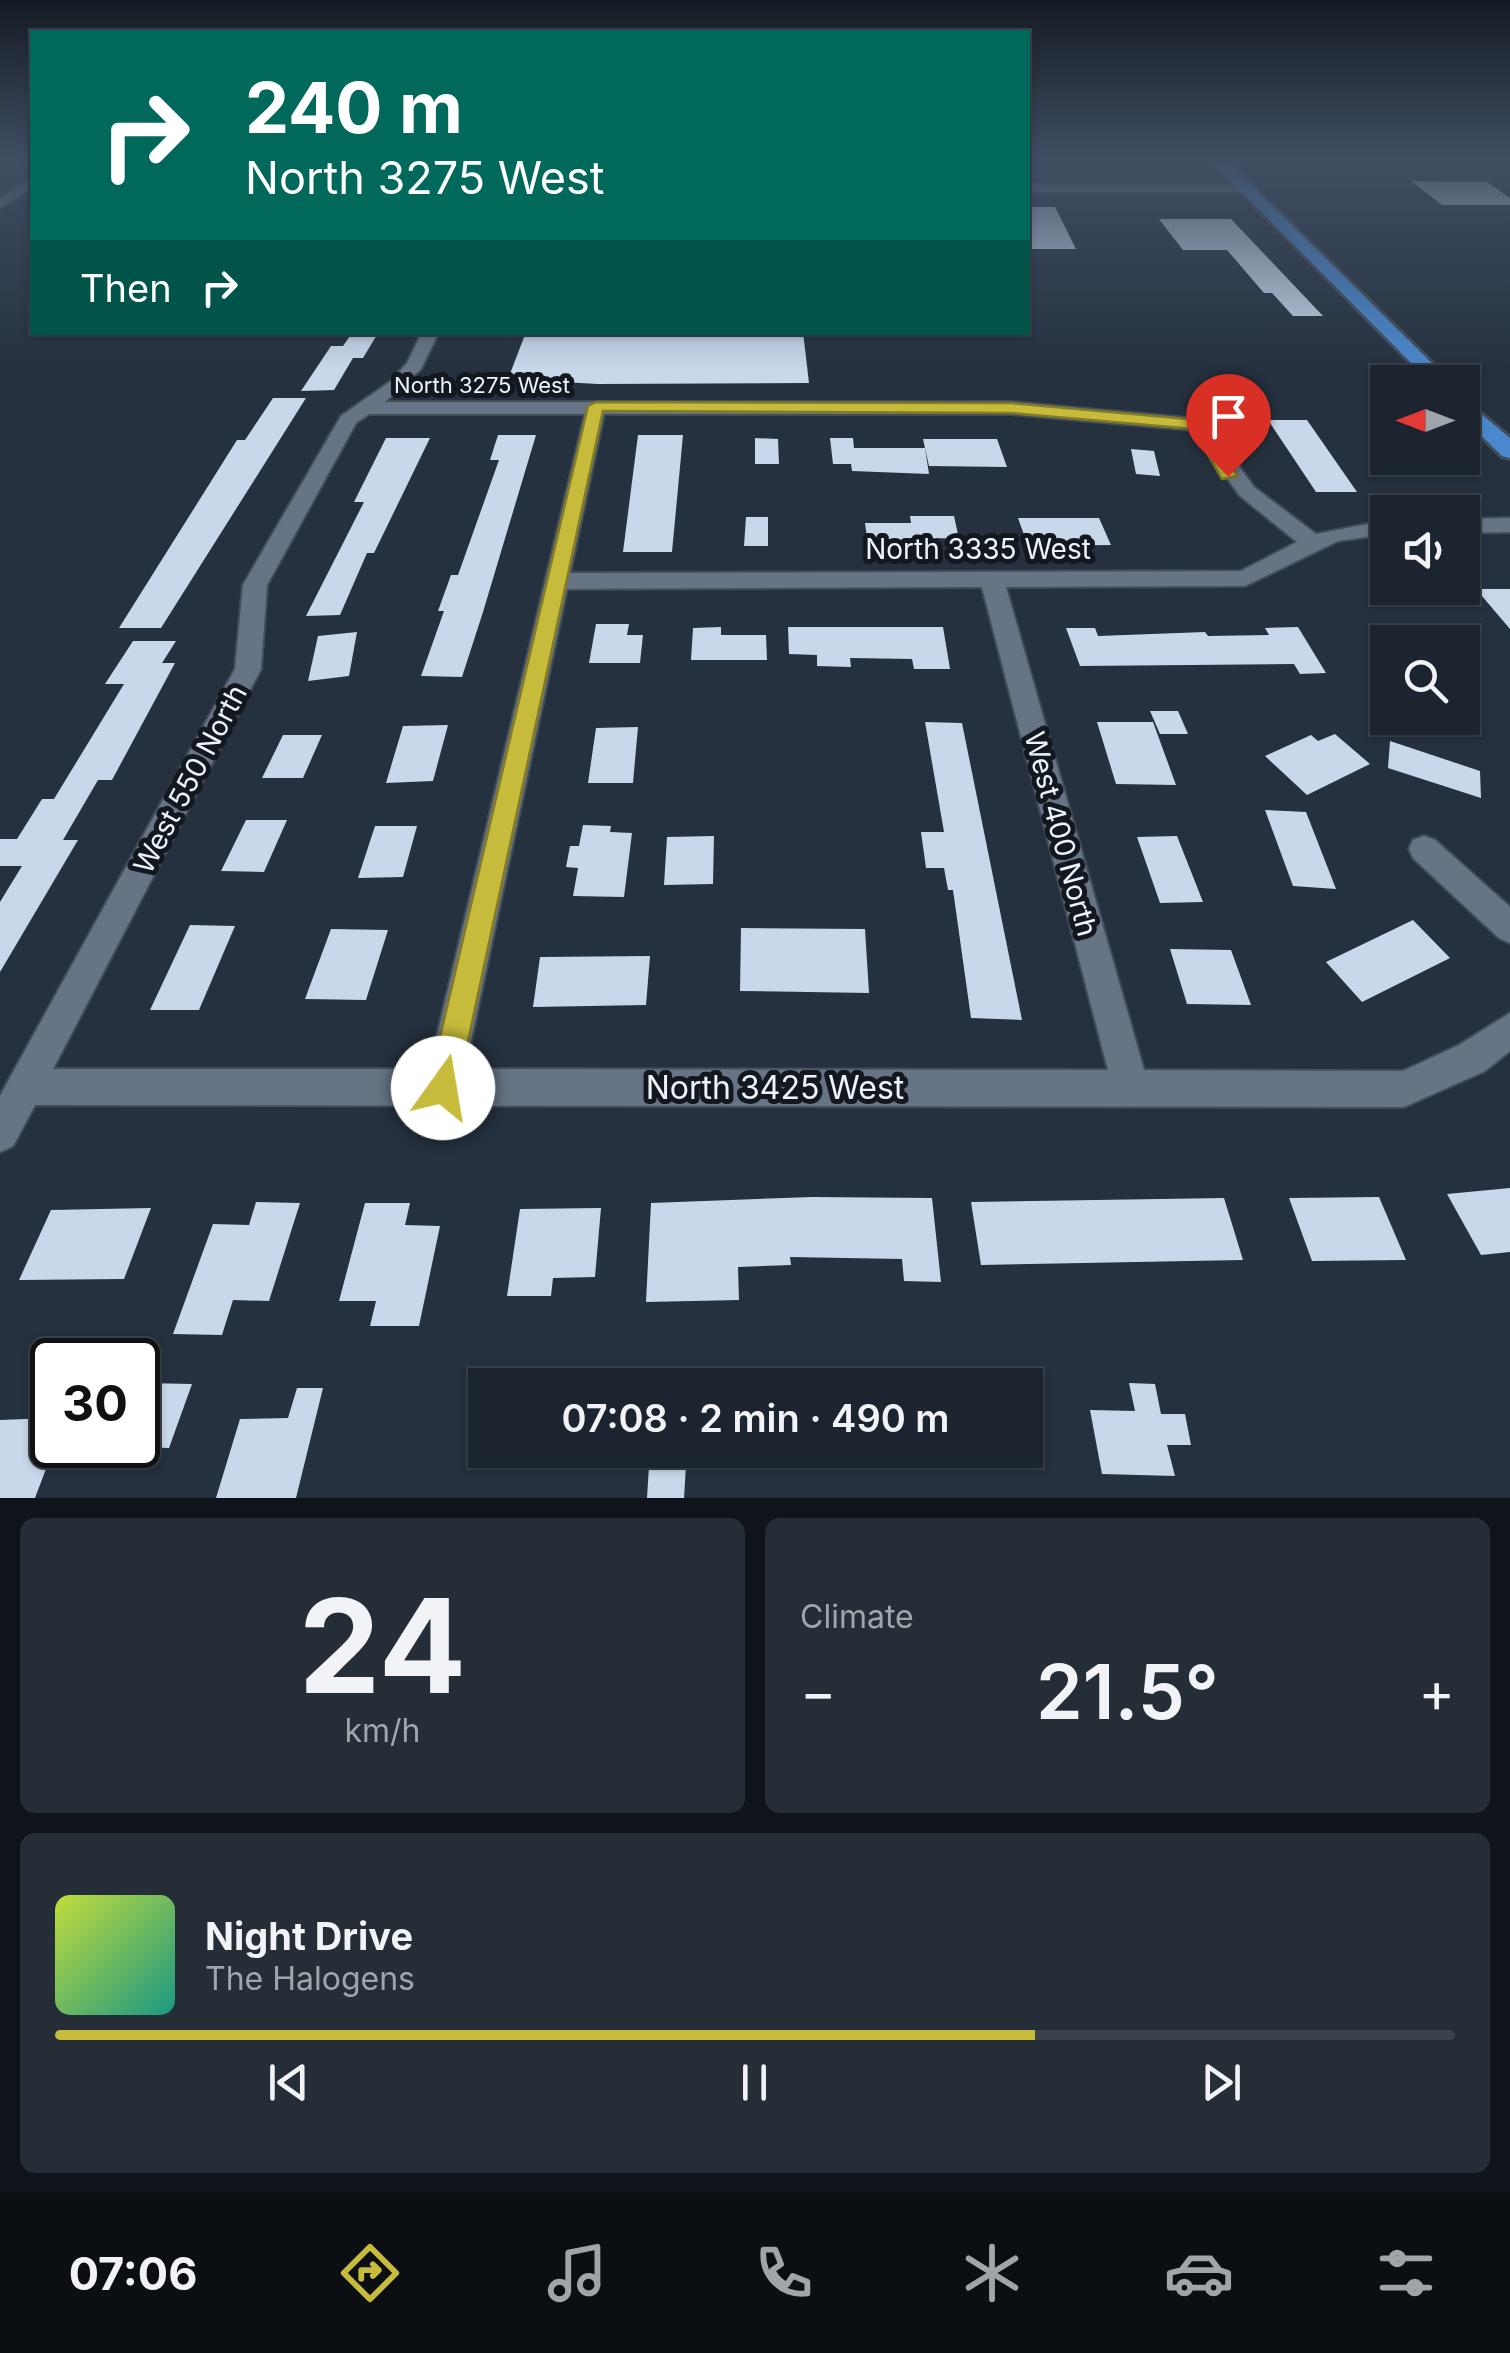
<!DOCTYPE html>
<html lang="en">
<head>
<meta charset="utf-8">
<style>
	:root { --surface:#1c252f; --page:#252d37; --text:#f1f3f6; --muted:#a0a5aa; --line:#3a424b; --accent:#c7bb3b }
	body { margin:0; font-family:Inter,sans-serif; background:var(--page); color:var(--text); height:100vh; display:flex; flex-direction:column; font-size:38px; white-space:nowrap }
	* { box-sizing:border-box; margin:0 }
	p { font-size:32px; color:var(--muted) }
	.icon { flex:none; width:55px; height:55px; fill:none; stroke:currentColor; stroke-width:2; stroke-linecap:round; stroke-linejoin:round }
	.map { position:relative; height:1498px; overflow:hidden }
	.details { display:flex; flex-direction:column; gap:20px; padding:20px; background:#0f141a; flex:1 }
	.details>* { flex:none }
	.banner { position:absolute; left:30px; top:30px; width:1000px; height:305px; border-radius:0px; box-shadow:0 2px 8px #0004,0 0 0 2px var(--line); background:#00695c; color:#fff; overflow:hidden }
	.needle { width:65px; rotate:270deg }
	.buttons { position:absolute; left:1370px; top:365px; display:grid; gap:20px }
	.buttons a { display:grid; place-items:center; width:110px; height:110px; border-radius:0px; background:var(--surface); box-shadow:0 2px 8px #0004,0 0 0 2px var(--line); font-size:50px }
	.speed { position:absolute; left:30px; top:1338px; display:flex; gap:20px; font-size:50px; font-weight:700; text-align:center }
	.speed>* { display:grid; place-content:center; width:130px; height:130px; border-radius:50%; background:var(--surface); box-shadow:0 2px 8px #0004,0 0 0 2px var(--line); line-height:1 }
	.speed .limit { border:5px solid #111; border-radius:15px; background:#fff; color:#111 }
	.pin { position:absolute; display:grid; place-items:center; width:85px; height:85px; color:#fff; margin:-102px -42px; border-radius:50% 50% 50% 0; rotate:-45deg; box-shadow:0 0 10px #0007 }
	.pin .icon { rotate:45deg }
	.me { position:absolute; width:110px; margin:-55px; rotate:13deg; stroke-linejoin:round; filter:drop-shadow(0 0 8px #0008) }
	.turn { display:flex; align-items:center; gap:35px; height:210px; padding:0 50px; font-size:45px }
	.turn .icon { width:130px; height:130px; stroke-width:2.5 }
	.turn b { display:block; font-size:70px; line-height:85px }
	.then { display:flex; align-items:center; height:95px; padding:0 50px; background:#0003; gap:20px; font-size:38px }
	.big { font-size:75px; font-weight:600; line-height:1.1 }
	.details .widget { flex:1; display:flex; flex-direction:column; justify-content:center; gap:15px; min-width:0; padding:0 35px; border-radius:15px; background:var(--page) }
	.details .dial { align-items:center; gap:0 }
	.dial b { font-size:130px; line-height:1 }
	.song { display:flex; align-items:center; gap:30px }
	.cover { width:120px; height:120px; border-radius:15px; background:linear-gradient(135deg,hsl(70 70% 55%),hsl(170 70% 35%)) }
	.played { height:10px; border-radius:5px; background:linear-gradient(90deg,var(--accent) 70%,var(--line) 70%) }
	.keys { display:flex; justify-content:space-around; direction:ltr }
	.heat { display:flex; justify-content:space-between; align-items:center; font-size:55px; direction:ltr }
	.details .tiles { flex:1; display:grid; gap:20px; grid-template-columns:1fr 1fr }
	.widget:last-child { grid-column:span 2 }
	.trip { position:absolute; left:468px; top:1368px; width:575px; height:100px; border-radius:0px; background:var(--surface); box-shadow:0 2px 8px #0004,0 0 0 2px var(--line); font-weight:600; line-height:100px; text-align:center }
	.tabs { display:flex; height:160px; justify-content:space-around; align-items:center; background:#0b0f13; color:var(--muted) }
	.tabs .icon { width:70px; height:70px }
	.tabs .on { color:var(--accent) }
	.tabs b { font-size:45px; color:var(--text) }
	.map>svg:first-child { display:block }
</style>
</head>
<body>
<div class="map">
<svg width="1510" height="1498" viewBox="0 0 1510 1498">
	<rect width="100%" height="100%" fill="#25313f"/>
	<g fill="#c8d7ea">
		<polygon points="1411,181 1487,182 1510,198 1510,205 1442,205"/>
		<polygon points="1028,207 1055,207 1076,249 1028,249"/>
		<polygon points="1159,219 1231,219 1323,316 1293,316 1272,293 1264,293 1227,250 1183,250"/>
		<polygon points="526,332 803,332 809,383 598,384 508,379"/>
		<polygon points="352,333 378,333 363,358 353,358 334,390 301,391 331,346 343,346"/>
		<polygon points="273,398 306,398 161,628 119,628 237,440 245,440"/>
		<polygon points="1268,420 1307,420 1357,492 1316,492"/>
		<polygon points="498,435 536,435 483,612 462,677 421,676 444,611 438,611 451,575 458,575 499,460 490,460"/>
		<polygon points="638,435 683,435 672,552 623,552"/>
		<polygon points="386,438 430,438 374,553 367,553 340,615 306,616 364,502 354,502"/>
		<polygon points="755,438 778,439 779,464 755,464"/>
		<polygon points="830,438 853,438 854,448 925,448 929,474 852,471 851,464 833,464"/>
		<polygon points="923,439 997,439 1007,467 929,466"/>
		<polygon points="1131,449 1154,451 1160,476 1136,474"/>
		<polygon points="910,516 954,516 959,539 936,538 937,545 868,545 865,523 911,523"/>
		<polygon points="746,517 768,517 768,546 744,546"/>
		<polygon points="1018,518 1099,518 1111,545 1028,546"/>
		<polygon points="1476,589 1510,589 1510,629"/>
		<polygon points="596,624 629,624 627,635 643,635 640,663 589,663"/>
		<polygon points="721,627 721,635 766,635 767,660 691,660 693,628"/>
		<polygon points="788,627 943,627 950,669 914,669 912,659 850,658 851,667 817,666 817,655 789,654"/>
		<polygon points="1298,627 1326,673 1300,674 1294,664 1080,666 1066,628 1095,628 1098,636 1205,632 1208,636 1269,635 1265,628"/>
		<polygon points="357,632 349,676 308,681 318,636"/>
		<polygon points="133,641 176,641 162,663 175,663 112,780 98,780 63,840 78,840 0,972 0,902 22,866 0,866 0,839 17,839 42,799 54,799 124,684 105,684"/>
		<polygon points="1150,711 1178,711 1188,734 1160,734"/>
		<polygon points="925,722 962,723 1022,1020 971,1018 953,890 948,890 944,868 926,868 921,832 944,832"/>
		<polygon points="1097,722 1153,722 1176,785 1116,784"/>
		<polygon points="448,725 433,781 386,783 403,726"/>
		<polygon points="638,727 633,783 588,783 596,728"/>
		<polygon points="1335,734 1370,764 1307,795 1265,756 1311,735 1318,741"/>
		<polygon points="283,735 322,735 303,778 262,778"/>
		<polygon points="1390,741 1480,771 1481,798 1388,768"/>
		<polygon points="1265,810 1306,812 1336,889 1293,886"/>
		<polygon points="246,820 287,820 264,872 221,871"/>
		<polygon points="583,825 611,826 610,832 632,833 624,897 573,896 578,868 566,867 570,846 579,846"/>
		<polygon points="375,826 417,826 403,877 358,878"/>
		<polygon points="714,836 713,884 664,885 667,837"/>
		<polygon points="1177,836 1203,902 1160,903 1137,837"/>
		<polygon points="1413,920 1450,958 1362,1002 1326,962"/>
		<polygon points="190,925 235,926 199,1010 150,1010"/>
		<polygon points="741,928 865,929 869,993 740,991"/>
		<polygon points="331,929 388,930 366,1000 305,999"/>
		<polygon points="1170,949 1231,950 1251,1005 1187,1004"/>
		<polygon points="650,956 646,1005 533,1007 540,957"/>
		<polygon points="1510,1188 1510,1252 1481,1255 1447,1194"/>
		<polygon points="812,1197 932,1198 941,1282 904,1281 902,1259 790,1257 791,1265 738,1267 739,1300 646,1302 651,1203"/>
		<polygon points="1379,1197 1406,1260 1312,1261 1289,1198"/>
		<polygon points="1224,1198 1243,1260 981,1265 971,1202"/>
		<polygon points="256,1202 300,1203 269,1301 233,1300 222,1335 173,1334 213,1224 249,1225"/>
		<polygon points="365,1203 410,1203 405,1225 440,1226 419,1326 370,1326 376,1301 339,1301"/>
		<polygon points="151,1208 124,1279 19,1280 51,1210"/>
		<polygon points="601,1208 595,1277 553,1278 551,1296 507,1296 520,1209"/>
		<polygon points="144,1383 192,1384 169,1448 138,1447 138,1399"/>
		<polygon points="1129,1383 1155,1384 1161,1414 1185,1414 1191,1445 1167,1445 1175,1476 1102,1474 1090,1410 1135,1411"/>
		<polygon points="297,1388 323,1388 296,1498 216,1498 240,1419 288,1418"/>
		<polygon points="52,1418 52,1453 35,1498 0,1498 0,1420"/>
		<polygon points="650,1450 687,1450 684,1498 647,1498"/>
	</g>
	<g fill="none" stroke-linecap="round" stroke-linejoin="round">
		<defs>
			<g id="minor">
				<polygon points="32,178 32,187 0,208 0,198"/>
				<polygon points="1028,184 1244,184 1250,188 1244,192 1028,192"/>
				<path d="M422,332H439L421,369L385,402H1011L1199,419L1206,421L1254,487L1316,534L1388,520V534L1338,541L1245,586L1006,587L1144,1070L1403,1071L1459,1045L1510,1013V1051L1485,1071L1404,1107L35,1105L13,1146L0,1152V1096L235,669L243,585L341,416L391,381L407,363ZM369,414H585L429,1069H53L261,669L267,585L356,423ZM604,414H1011L1192,430L1240,496L1297,542L1241,571L570,573ZM982,587L1108,1070L465,1069L567,589Z"/>
				<polygon points="1510,518 1510,532 1462,533 1462,519"/>
				<polygon points="1424,836 1435,840 1510,907 1510,943 1499,938 1413,858 1409,849 1413,840"/>
			</g>
			<g id="major">
				<polygon points="1210,160 1226,160 1451,382 1430,382"/>
				<polygon points="1462,398 1510,438 1510,458 1502,456 1462,417"/>
			</g>
		</defs>
		<use href="#minor" stroke="#424d5a" stroke-width="4"/>
		<use href="#major" stroke="#424d5a" stroke-width="6"/>
		<use href="#minor" fill="#677485" fill-rule="evenodd"/>
		<use href="#major" fill="#4a88ce" fill-rule="evenodd"/>
	</g>
	<linearGradient id="sky" x2="0" y2="1"><stop stop-color="#141b23"/><stop offset="0.43" stop-color="#404e63"/><stop offset="1" stop-color="#404e63" stop-opacity="0"/></linearGradient>
	<rect width="1510" height="370" fill="url(#sky)"/>
	<polygon fill="#c7bb3b" stroke="#817a26" stroke-width="2.5" points="596,402 1011,403 1199,420 1207,424 1237,476 1222,479 1193,429 1011,413 603,411 458,1088 454,1098 443,1103 433,1098 428,1088 588,406"/>
	<g text-anchor="middle" stroke-width="10" stroke-linejoin="round" paint-order="stroke">
		<g font-size="22" fill="#ebf3fd" stroke="#13181f">
			<text x="482" y="393">North 3275 West</text>
		</g>
		<g font-size="28" fill="#ebf3fd" stroke="#13181f">
			<text x="978" y="559">North 3335 West</text>
			<text transform="translate(190 779) rotate(-62)" y="10">West 550 North</text>
			<text transform="translate(1061 834) rotate(75)" y="10">West 400 North</text>
		</g>
		<g font-size="32" fill="#ebf3fd" stroke="#13181f">
			<text x="775" y="1099">North 3425 West</text>
		</g>
	</g>
</svg>
<div class="buttons">
<a><svg class="needle" viewBox="-14 -14 28 28"><path d="M0-13l5 13h-10z" fill="#e53935"/><path d="M0 13l5-13h-10z" fill="#a0a5aa"/></svg></a>
<a><svg class="icon" aria-label="sound" viewBox="0 0 24 24"><path d="M4 9h4l5-4v14l-5-4H4zM17 9q2 3 0 6"/></svg></a>
<a><svg class="icon" aria-label="search" viewBox="0 0 24 24"><circle cx="10" cy="10" r="6"/><path d="M15 15l6 6"/></svg></a>
</div>
<div class="speed"><div class="limit">30</div></div>
<div class="pin" style="left:1228px;top:476px;background:#d93025"><svg class="icon" aria-label="arrive" viewBox="0 0 24 24"><path d="M6 21V4h12l-3 4 3 4H6"/></svg></div>
<svg class="me" style="left:443px;top:1088px" viewBox="-20 -20 40 40"><circle r="19" fill="#fff"/><path d="M0-13L10 11 0 6-10 11z" fill="#c7bb3b"/></svg>
<div class="trip">07:08 · 2 min · 490 m</div>
<div class="banner">
<div class="turn"><svg class="icon" aria-label="right" viewBox="0 0 24 24"><path d="M7 20v-9h11M14 6l5 5-5 5"/></svg><div><b>240 m</b>North 3275 West</div></div>
<div class="then">Then<svg class="icon" aria-label="right" viewBox="0 0 24 24"><path d="M7 20v-9h11M14 6l5 5-5 5"/></svg></div>
</div>
</div>
<section class="details">
<div class="tiles">
<div class="widget dial"><b>24</b><p>km/h</p></div>
<div class="widget"><p>Climate</p>
<div class="heat"><a>−</a><b class="big">21.5°</b><a>+</a></div>
</div>
<div class="widget">
<div class="song"><i class="cover"></i><div><b>Night Drive</b><p>The Halogens</p></div></div>
<div class="played"></div>
<div class="keys"><svg class="icon" aria-label="previous" viewBox="0 0 24 24"><path d="M18 5L8 12l10 7zM5 5v14"/></svg><svg class="icon" aria-label="pause" viewBox="0 0 24 24"><path d="M8 5v14M16 5v14"/></svg><svg class="icon" aria-label="next" viewBox="0 0 24 24"><path d="M6 5l10 7-10 7zM19 5v14"/></svg></div>
</div>
</div>
</section>
<nav class="tabs">
<b>07:06</b>
<svg class="icon on" aria-label="directions" viewBox="0 0 24 24"><path d="M12 3l9 9-9 9-9-9zM9 14v-3h6M13 9l2 2-2 2"/></svg>
<svg class="icon" aria-label="music" viewBox="0 0 24 24"><path d="M9 18V5l10-2v13"/><circle cx="6" cy="18" r="3"/><circle cx="16" cy="16" r="3"/></svg>
<svg class="icon" aria-label="phone" viewBox="0 0 24 24"><path d="M5 4h4l2 5-3 2q2 4 5 5l2-3 5 2v4C11 20 4 13 5 4z"/></svg>
<svg class="icon" aria-label="climate" viewBox="0 0 24 24"><path d="M12 3v18M4 7l16 10M4 17L20 7"/></svg>
<svg class="icon" aria-label="car" viewBox="0 0 24 24"><path d="M5 17H2v-5l4-1 3-4h7l3 4 3 1v5h-3M9 17h6M6 11h13"/><circle cx="7" cy="17" r="2"/><circle cx="17" cy="17" r="2"/></svg>
<svg class="icon" aria-label="filters" viewBox="0 0 24 24"><path d="M4 7h16M4 17h16"/><circle cx="9" cy="7" r="2"/><circle cx="15" cy="17" r="2"/></svg>
</nav>
</body>
</html>
